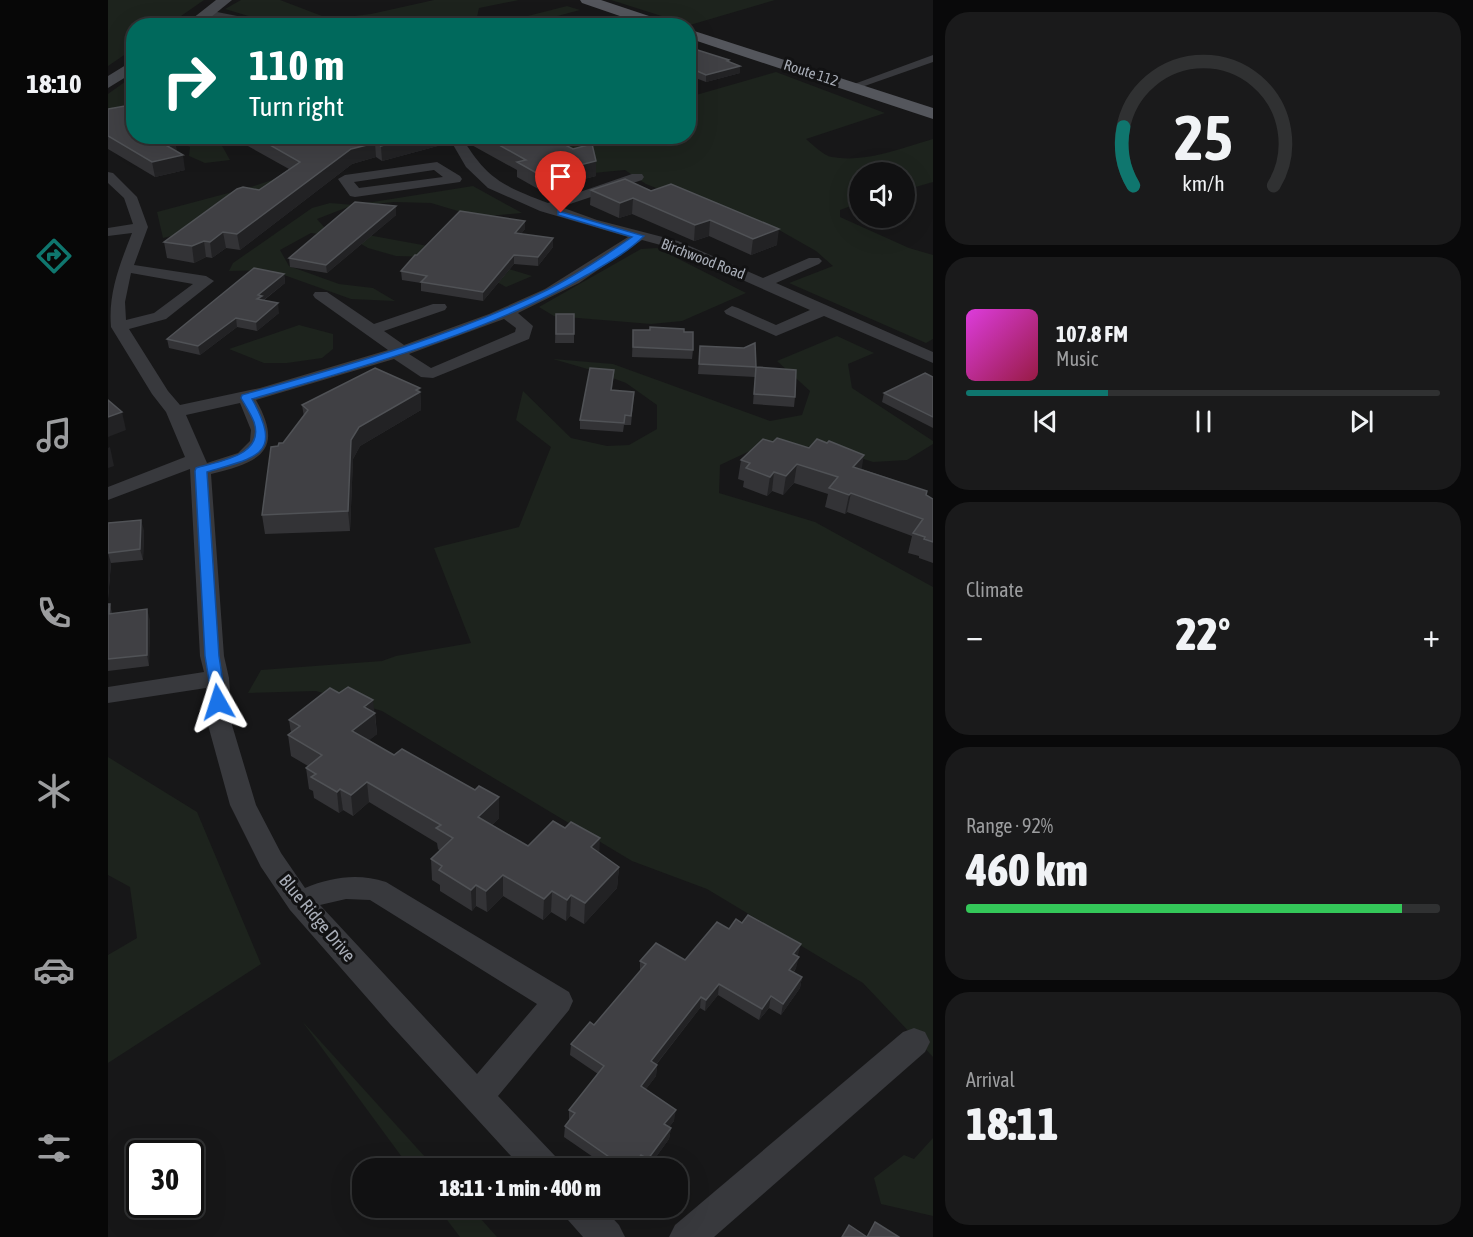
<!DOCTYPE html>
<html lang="en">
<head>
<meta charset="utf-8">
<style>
	:root { --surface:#111112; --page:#1a1a1b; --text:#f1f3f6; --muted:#9c9d9f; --line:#303132; --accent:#0f766e }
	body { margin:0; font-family:"Asap Condensed",sans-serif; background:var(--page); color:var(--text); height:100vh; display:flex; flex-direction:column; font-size:22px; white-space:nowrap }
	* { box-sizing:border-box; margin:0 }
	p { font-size:20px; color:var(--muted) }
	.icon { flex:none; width:33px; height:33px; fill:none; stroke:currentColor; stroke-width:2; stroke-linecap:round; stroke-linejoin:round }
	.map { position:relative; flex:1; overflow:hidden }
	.panel { display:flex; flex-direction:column; gap:12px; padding:12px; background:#09090a; width:540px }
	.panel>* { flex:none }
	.top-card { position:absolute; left:18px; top:18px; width:570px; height:126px; border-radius:24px; box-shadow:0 6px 24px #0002,0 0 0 2px var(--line); background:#00695c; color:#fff; overflow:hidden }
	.fabs { position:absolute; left:741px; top:162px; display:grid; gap:12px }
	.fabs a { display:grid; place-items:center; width:66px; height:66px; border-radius:50%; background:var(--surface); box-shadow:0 6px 24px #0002,0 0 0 2px var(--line); font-size:30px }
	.speed { position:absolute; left:18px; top:1140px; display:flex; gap:12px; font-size:30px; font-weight:700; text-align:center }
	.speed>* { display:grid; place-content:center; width:78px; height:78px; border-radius:50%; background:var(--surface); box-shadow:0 6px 24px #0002,0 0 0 2px var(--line); line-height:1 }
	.speed .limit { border:3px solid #111; border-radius:9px; background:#fff; color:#111 }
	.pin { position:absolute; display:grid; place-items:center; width:51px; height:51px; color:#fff; margin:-62px -26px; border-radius:50% 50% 50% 0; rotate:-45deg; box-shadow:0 0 6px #0007 }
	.pin .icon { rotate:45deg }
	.me { position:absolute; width:66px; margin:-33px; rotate:354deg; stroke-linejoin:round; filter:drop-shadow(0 0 4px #0008) }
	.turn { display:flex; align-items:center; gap:21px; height:126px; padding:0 24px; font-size:27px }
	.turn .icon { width:78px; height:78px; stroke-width:2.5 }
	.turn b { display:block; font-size:42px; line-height:51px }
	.big { font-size:45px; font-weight:800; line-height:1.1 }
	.panel .widget { flex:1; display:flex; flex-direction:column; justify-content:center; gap:9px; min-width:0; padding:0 21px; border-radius:24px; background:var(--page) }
	.panel .dial { align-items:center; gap:0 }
	.dial svg { height:156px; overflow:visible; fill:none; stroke:var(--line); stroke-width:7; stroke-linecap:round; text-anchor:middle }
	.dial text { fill:var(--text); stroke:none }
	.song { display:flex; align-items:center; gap:18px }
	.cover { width:72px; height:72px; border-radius:9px; background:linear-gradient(135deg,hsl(300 70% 55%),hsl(340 70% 35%)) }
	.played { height:6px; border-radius:3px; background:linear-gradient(90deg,var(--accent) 30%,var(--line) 30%) }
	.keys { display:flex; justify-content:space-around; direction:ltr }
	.heat { display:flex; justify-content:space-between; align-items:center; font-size:33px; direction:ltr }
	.charge { height:9px; border-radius:4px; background:linear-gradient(90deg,#34c759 92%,var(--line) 0) }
	.trip { position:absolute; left:244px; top:1158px; width:336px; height:60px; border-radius:24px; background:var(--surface); box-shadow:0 6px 24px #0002,0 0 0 2px var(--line); font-weight:800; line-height:60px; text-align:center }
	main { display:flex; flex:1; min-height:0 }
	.menu { display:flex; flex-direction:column; width:108px; justify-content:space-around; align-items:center; background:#070707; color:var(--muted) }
	.menu .icon { width:42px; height:42px }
	.menu .active { color:var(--accent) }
	.menu b { font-size:27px; color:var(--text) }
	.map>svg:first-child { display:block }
</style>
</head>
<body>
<main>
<nav class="menu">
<b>18:10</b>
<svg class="icon active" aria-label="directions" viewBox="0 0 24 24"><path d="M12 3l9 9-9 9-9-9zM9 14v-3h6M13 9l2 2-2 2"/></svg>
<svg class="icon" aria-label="music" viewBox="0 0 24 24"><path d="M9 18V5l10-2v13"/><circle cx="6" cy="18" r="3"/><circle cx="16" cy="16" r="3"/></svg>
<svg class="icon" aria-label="phone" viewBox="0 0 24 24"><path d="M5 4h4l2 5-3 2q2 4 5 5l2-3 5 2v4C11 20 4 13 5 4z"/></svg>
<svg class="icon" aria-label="climate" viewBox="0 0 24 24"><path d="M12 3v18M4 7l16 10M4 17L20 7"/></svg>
<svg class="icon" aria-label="car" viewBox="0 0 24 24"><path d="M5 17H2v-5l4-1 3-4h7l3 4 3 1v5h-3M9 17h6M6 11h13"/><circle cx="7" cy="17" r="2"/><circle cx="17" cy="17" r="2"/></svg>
<svg class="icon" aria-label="filters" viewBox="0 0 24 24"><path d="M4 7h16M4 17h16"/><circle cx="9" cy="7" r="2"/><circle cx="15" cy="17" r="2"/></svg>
</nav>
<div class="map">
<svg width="825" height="1237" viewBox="0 0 825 1237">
	<rect width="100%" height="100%" fill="#171718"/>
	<g fill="#1d231d">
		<polygon points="0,0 96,0 60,25 26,26 25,49 0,66"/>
		<polygon points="133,0 172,0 222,19 263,14 326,0 411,0 371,8 369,17 412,18 459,6 472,10 412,26 174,26 117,9"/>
		<polygon points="503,0 667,0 582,25"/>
		<path d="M668,72L777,113L698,139C704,144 716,156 724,157C757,163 794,148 825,139V182L797,190L796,172H752L751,203L732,210V217L801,248L825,255V339L818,343L681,283L725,266L708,251L664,226L622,217L538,184L517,170L485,173L430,137L580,136L581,97Z"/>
		<polygon points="25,76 25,103 17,105 0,116 0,94"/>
		<polygon points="61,137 109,137 122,160 97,163 81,156 82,147"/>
		<polygon points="173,177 163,186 99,210 96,228 55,238 49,212 143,187"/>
		<polygon points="365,186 414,213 370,217 323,203 286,202 240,207 209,219 216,227 331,248 424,276 398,287 378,276 323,257 288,256 260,248 243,238 203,233 172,250 181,266 231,284 265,288 287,301 243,299 162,270 121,271 125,263 204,208 222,203 246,205"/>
		<polygon points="549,248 638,293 574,321 543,324 446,316 431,307 533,249"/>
		<polygon points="191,325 225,334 225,349 214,358 179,363 156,363 121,349"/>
		<polygon points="729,336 766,353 740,364 744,388 825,441 825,444 799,460 765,462 716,446 646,449 612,465 611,493 707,522 825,587 825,1057 755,983 599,889 524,861 274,711 208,691 140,693 153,670 274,661 288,656 363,643 326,548 411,527 443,447 408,420 415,391 463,438 499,446 521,445 549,429 549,405 518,383 483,370 445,359 505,364 662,421 694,415 702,391 669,361"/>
		<polygon points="0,757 89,812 153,964 0,1063 0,955 29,938 22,887 0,875"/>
		<polygon points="194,1021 327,1168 302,1168"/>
		<polygon points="825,1138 825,1216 773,1204 766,1178 796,1155 806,1159"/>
		<polygon points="330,1208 363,1208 389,1237 352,1237"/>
	</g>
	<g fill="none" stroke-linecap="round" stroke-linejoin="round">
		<g fill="#38393d" fill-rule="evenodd">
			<polygon points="99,10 165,23 170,26 147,26 95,15 94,13"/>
			<polygon points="825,55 825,62 748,89 744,90 738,87"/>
			<path d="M340,136H353C378,178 394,186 440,203L524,174H534L536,177L534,180L453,207L489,220L570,241L655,278L701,258H711L714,261L711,264L668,283L825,352V363L716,316L668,336L618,314L616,311L624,306L630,308L668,325L702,310L560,247L534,240L471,283L410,313L425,326L421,339L325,378L313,377L286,359L148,400C177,452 151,462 103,474L116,656L121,678L124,725L148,805L173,853L197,888C224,877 250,873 278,882L461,992L465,1001L461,1010L390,1096L448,1157L453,1168H414L282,1024L182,910L153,867L122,805L100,725L98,688L0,703V687L96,672L92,656L82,469L0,500V487L77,457L58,412L44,394L3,327C0,293 12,264 24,233L0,236V228L25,224L16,198L0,183V172L5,173L29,197L40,227L26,265L98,276L106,281L58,319L21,329L60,391L72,405L152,388L280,350L207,298L205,295L207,292H219L266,324L325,304H337L339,307L337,310L276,331L296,345L381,314L437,289L520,237L432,211L380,188L358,167ZM23,273L85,284L46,313L18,320L17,302ZM396,319L408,328L407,332L323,368L301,354ZM132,403L143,430L142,441L130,453L99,463L78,415ZM238,899L262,900L429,1004L369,1074L212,905Z"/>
			<path d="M329,162L352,176L354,179L352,182L247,197L242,196L230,179L237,175ZM326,170L335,177L251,188L246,182Z"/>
			<polygon points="806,1028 817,1032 822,1042 817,1052 606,1237 561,1237 567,1225 795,1032"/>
			<polygon points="455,1208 495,1208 511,1225 517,1237 475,1237 460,1220"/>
		</g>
		<g fill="#46484d" fill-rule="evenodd">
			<polygon points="108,0 124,0 92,26 75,26"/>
			<polygon points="26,60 26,72 0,88 0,76"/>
		</g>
		<g fill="#54565c" fill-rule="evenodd">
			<polygon points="472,0 493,0 562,23 564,26 541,26 474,3"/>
			<polygon points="580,29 825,108 825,119 580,38"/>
		</g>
	</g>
	<g fill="#333336">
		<polygon points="580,47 621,60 621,62 632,73 598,82 580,75"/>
		<polygon points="0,109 66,136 68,151 77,170 47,177 0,149"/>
		<polygon points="122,136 337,136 337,144 274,161 268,157 244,164 132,250 118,248 104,258 98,257 86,263 59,258 56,242 151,190 181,169"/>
		<polygon points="356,136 440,136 488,176 432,190 409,177 409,170 360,143"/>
		<polygon points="517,179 669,245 643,255 601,236 586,241 524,214 511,218 482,205 483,190"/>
		<polygon points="288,206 288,215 219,273 182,267 181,258"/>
		<polygon points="417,229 413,234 445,247 430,266 406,264 375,301 313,291 313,283 294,280 293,271 309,255"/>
		<polygon points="176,274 177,283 155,301 171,313 149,331 129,327 92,355 61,348 59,339"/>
		<polygon points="448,314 466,314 466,343 447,343"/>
		<polygon points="525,330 576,332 585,350 584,359 524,357"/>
		<polygon points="592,346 648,367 687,397 686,407 645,404 647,377 590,374"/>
		<polygon points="506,370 504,390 526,392 523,425 516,425 515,432 472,429 472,420"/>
		<polygon points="825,377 825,428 774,402 776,393"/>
		<polygon points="312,388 313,410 252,446 245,459 242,531 157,534 154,515 170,446 175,443 196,417 194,405"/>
		<polygon points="665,442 701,448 719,443 754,469 819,491 818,495 825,499 825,563 811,558 811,556 800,553 804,536 739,512 737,514 717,507 720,494 686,483 675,495 664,491 659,496 635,487 636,481 630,479 633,460"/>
		<polygon points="0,523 36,530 35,560 3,563 0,599"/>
		<polygon points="0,604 2,604 4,614 42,620 41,666 0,671"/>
		<polygon points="266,713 267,713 269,734 261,740 391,818 384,825 420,846 491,853 511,867 509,888 476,924 462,916 458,921 443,912 435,920 395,896 379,912 368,906 364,911 332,891 332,885 324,880 323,859 332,851 330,849 329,843 261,802 245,816 235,810 231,813 206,798 205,791 201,789 198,768 200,766 183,756 180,735 183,733 181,720"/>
		<polygon points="621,929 690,955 688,968 686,972 694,977 692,988 673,1015 661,1008 651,1020 610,995 597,1011 592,1008 548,1065 549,1065 548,1076 538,1089 566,1121 561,1127 563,1128 561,1139 540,1168 536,1168 532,1165 530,1168 501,1168 456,1137 457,1126 461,1121 461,1110 490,1074 462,1055 463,1044 486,1025 532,971 532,961 577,960"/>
	</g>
	<g fill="#222224">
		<polygon points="632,66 632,73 598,82 598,75"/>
		<polygon points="66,136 69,151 52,155 49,140"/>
		<polygon points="309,136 337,136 337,144 274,161 273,146"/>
		<polygon points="267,143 268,157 244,164 132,250 129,234 243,149"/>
		<polygon points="75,155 77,170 47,177 44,162"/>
		<polygon points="488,161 488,176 432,190 432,175"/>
		<polygon points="525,198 524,214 511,218 512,203"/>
		<polygon points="288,206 288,215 219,273 218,265"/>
		<polygon points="602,220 601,236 586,241 587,225"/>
		<polygon points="417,221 417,229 407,241 407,233"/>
		<polygon points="671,229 669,245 643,255 645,239"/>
		<polygon points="115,232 118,248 104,258 102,242"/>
		<polygon points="445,238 445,247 430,266 430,257"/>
		<polygon points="96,241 98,257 86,263 84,246"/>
		<polygon points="406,255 406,264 375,301 375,292"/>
		<polygon points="176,274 177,283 154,301 149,299 150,295"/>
		<polygon points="170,303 171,313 149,331 148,322"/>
		<polygon points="128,318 129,327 92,355 90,346"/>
		<polygon points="312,388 313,410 252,446 245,459 242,531 240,511 243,440 251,427"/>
		<polygon points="14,412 18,430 0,437 0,417"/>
		<polygon points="2,447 6,466 0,468 0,448"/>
		<polygon points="756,455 753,473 745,467"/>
		<polygon points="689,464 686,483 675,495 678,476"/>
		<polygon points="666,472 664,491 659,496 662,477"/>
		<polygon points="743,493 739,512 737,514 741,495"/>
		<polygon points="33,520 36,530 35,560 32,549"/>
		<polygon points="0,553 3,563 0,599"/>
		<polygon points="39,609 42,620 41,666 39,655"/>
		<polygon points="265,700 269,734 247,752 244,731 256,707"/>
		<polygon points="259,782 261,802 245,816 243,795"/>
		<polygon points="232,789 235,810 231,813 229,792"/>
		<polygon points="391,797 391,818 370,838 370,817"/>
		<polygon points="492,838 491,859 483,847"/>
		<polygon points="511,867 509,888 476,924 477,903"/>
		<polygon points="395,875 395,896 379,912 378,891"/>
		<polygon points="368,885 368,906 364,911 363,890"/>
		<polygon points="444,891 443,912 435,920 436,899"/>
		<polygon points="463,895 462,916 458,921 459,900"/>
		<polygon points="693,944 690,955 683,966 685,954"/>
		<polygon points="691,957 688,968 679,981 681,970"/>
		<polygon points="694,977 692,988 673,1015 675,1004"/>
		<polygon points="611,984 610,995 597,1011 598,1000"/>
		<polygon points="663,996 661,1008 651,1020 654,1009"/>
		<polygon points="593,997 592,1008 542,1072 543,1061"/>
		<polygon points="549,1065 548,1076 532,1097 533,1086"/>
		<polygon points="568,1110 566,1121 555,1135 556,1124"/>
		<polygon points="563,1128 561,1139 540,1168 539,1168 540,1159"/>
		<polygon points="533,1155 532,1165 530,1168 523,1168"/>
	</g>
	<g fill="#404044" stroke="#505256" stroke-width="1.5">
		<polygon points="580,47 621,60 619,61 632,66 598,75 580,67"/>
		<polygon points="17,106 26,111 26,136 64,136 49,140 75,155 44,162 0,136 0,109"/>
		<polygon points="146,136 309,136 273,146 267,143 243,149 129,234 115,232 102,242 96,241 84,246 56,242 129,189 135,187 151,190 192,162"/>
		<polygon points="375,136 440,136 465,149 484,144 488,161 432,175 409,162 418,160"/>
		<polygon points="517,179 543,191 563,184 671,229 645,239 602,220 587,225 525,198 512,203 483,190"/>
		<polygon points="247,202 288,206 218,265 181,258"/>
		<polygon points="352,211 417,221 407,233 445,238 430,257 406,255 375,292 313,282 319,276 293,271 307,255 309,255"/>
		<polygon points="146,268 176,274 150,295 154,296 149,299 170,303 148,322 128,318 90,346 59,339"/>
		<rect x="448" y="314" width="18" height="20"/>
		<polygon points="542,327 576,329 576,332 585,332 585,350 525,347 525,330 542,330"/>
		<polygon points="647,343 648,367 688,370 687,397 646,394 648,367 591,364 592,346 636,348"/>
		<polygon points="267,368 312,388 308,390 312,392 251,427 243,440 240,511 154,515 163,447 170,446 171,443 175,443 200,410 194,405"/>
		<polygon points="482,368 506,370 503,390 526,392 523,416 517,415 516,423 472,420"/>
		<polygon points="817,373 825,377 825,417 776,393"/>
		<polygon points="0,400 14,412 0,417"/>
		<polygon points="669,438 701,448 709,439 719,443 721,441 756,455 745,467 819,491 818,495 825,499 825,542 816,539 817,537 805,533 815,519 743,493 741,495 721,488 730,477 689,464 678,476 666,472 662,477 638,468 642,463 633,460 655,439 665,442"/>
		<polygon points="33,520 32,549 0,553 0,523"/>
		<polygon points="0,604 2,604 1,614 39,609 39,655 0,659"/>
		<polygon points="240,687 265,700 256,707 267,713 244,731 286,755 294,749 367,790 371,786 391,797 370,817 420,846 445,821 457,828 463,822 492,838 483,847 511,867 477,903 463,895 459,900 444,891 436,899 395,875 378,891 368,885 363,890 331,870 334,866 323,859 345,838 328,828 333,825 259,782 243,795 232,789 229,792 203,777 208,774 198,768 214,755 180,735 192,726 181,720 222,688 231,693"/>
		<polygon points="640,915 693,944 685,954 691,957 681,970 694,977 675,1004 663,996 654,1009 611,984 598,1000 593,997 543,1061 549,1065 533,1086 568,1110 556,1124 563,1128 540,1159 533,1155 523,1168 517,1168 457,1126 467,1113 461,1110 496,1066 463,1044 482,1022 486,1025 538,964 532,961 548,943 577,960 609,922 621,929 628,919 634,923"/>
		<polygon points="767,1222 791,1237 734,1237 741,1225 759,1237"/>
	</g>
	<path fill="#1a73e8" stroke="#114b97" stroke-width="1.5" d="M450,211L536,236C520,252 498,264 479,275C377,334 257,366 144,399C176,456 148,457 99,472L111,656L118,702L110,707L105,705L97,656L87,471L88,468C111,461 157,456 146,422C143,414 137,405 133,398L134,395C237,366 343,337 439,290C469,275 497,256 524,237L450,215Z"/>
	<g text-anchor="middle" stroke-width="6" stroke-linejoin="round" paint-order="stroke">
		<g font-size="15" fill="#a9aeb8" stroke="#121213">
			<text transform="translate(703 73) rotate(18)" y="5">Route 112</text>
			<text transform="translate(595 259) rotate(21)" y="5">Birchwood Road</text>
		</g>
		<g font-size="18" fill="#a9aeb8" stroke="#121213">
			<text transform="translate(209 918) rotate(50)" y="6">Blue Ridge Drive</text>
		</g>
	</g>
</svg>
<div class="fabs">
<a><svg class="icon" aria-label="sound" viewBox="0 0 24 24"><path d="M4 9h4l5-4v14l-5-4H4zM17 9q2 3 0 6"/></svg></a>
</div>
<div class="speed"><div class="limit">30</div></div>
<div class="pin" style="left:453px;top:213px;background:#d93025"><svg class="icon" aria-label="arrive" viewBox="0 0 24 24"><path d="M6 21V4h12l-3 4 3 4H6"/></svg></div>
<svg class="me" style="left:110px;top:702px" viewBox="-20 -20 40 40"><path d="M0-17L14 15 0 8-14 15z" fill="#1a73e8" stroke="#fff" stroke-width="4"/></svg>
<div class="trip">18:11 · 1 min · 400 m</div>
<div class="top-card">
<div class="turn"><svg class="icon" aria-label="right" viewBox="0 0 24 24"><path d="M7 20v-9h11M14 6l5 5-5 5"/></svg><div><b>110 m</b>Turn right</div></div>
</div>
</div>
<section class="panel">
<div class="widget dial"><svg viewBox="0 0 100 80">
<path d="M14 69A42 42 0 1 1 86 69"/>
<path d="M14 69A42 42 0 0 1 9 39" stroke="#0f766e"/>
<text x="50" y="56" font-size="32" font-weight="700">25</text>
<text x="50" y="72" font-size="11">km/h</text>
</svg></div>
<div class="widget">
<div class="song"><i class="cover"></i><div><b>107.8 FM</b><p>Music</p></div></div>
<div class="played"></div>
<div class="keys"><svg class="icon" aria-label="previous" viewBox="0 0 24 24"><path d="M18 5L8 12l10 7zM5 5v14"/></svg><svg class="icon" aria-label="pause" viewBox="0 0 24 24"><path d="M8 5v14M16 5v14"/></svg><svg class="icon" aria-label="next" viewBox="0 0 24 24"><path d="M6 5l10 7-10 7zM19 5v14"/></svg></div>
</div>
<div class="widget"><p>Climate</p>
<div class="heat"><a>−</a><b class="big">22°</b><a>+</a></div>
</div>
<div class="widget"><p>Range · 92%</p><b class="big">460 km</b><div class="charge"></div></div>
<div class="widget"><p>Arrival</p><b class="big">18:11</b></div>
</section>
</main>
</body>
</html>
